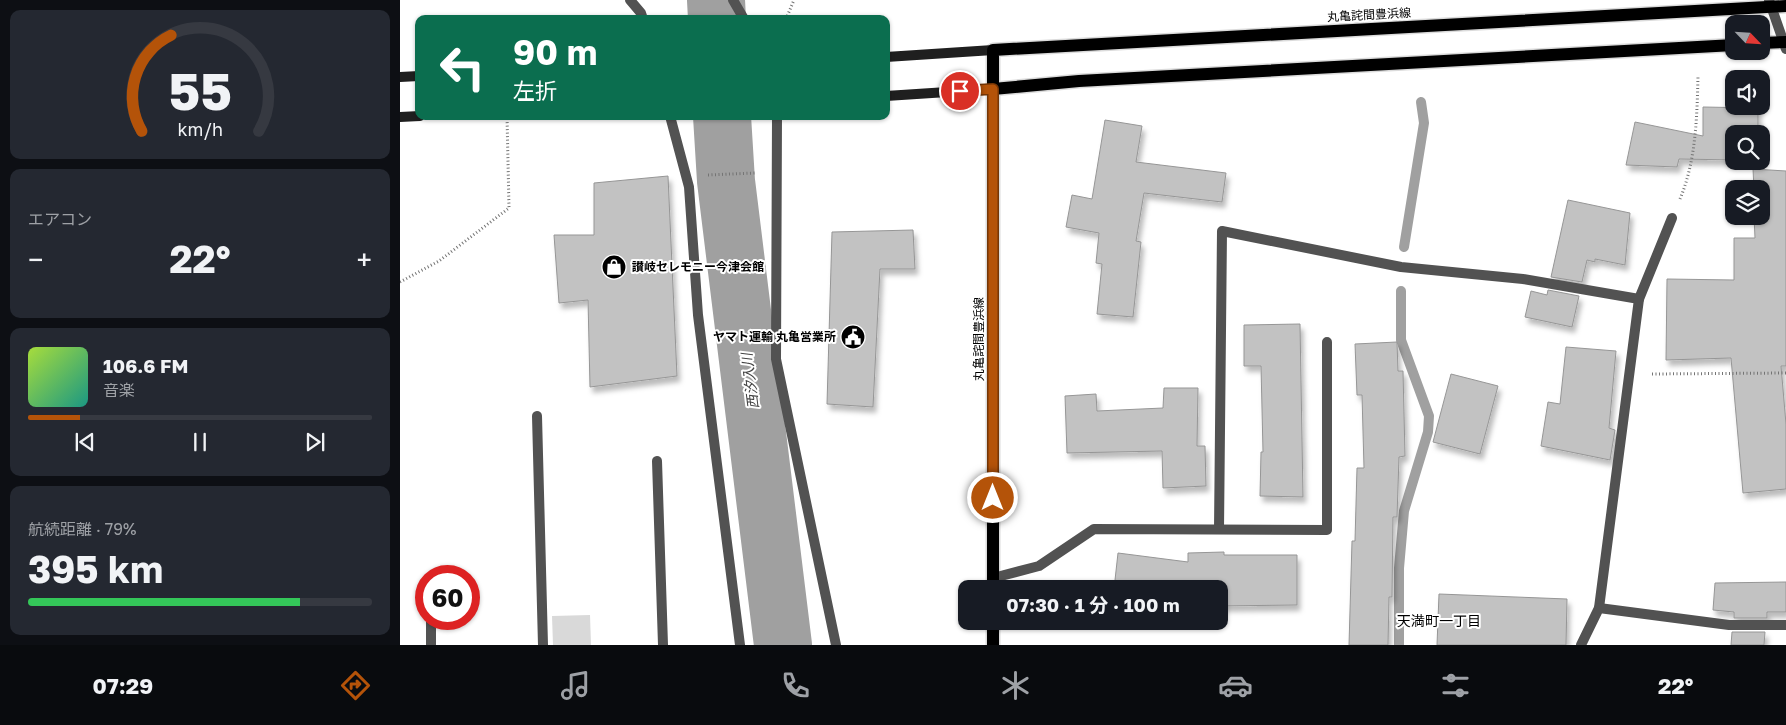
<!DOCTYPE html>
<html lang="ja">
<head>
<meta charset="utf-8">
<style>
	:root { --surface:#171b24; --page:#242831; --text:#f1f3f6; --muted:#9ea1a6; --line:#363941; --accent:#b45309 }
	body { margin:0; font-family:"Golos Text","Noto Sans JP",sans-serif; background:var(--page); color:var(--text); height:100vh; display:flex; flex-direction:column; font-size:19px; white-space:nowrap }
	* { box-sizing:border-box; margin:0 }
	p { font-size:16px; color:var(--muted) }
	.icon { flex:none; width:28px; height:28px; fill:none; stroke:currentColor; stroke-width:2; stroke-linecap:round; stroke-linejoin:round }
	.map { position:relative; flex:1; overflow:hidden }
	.side { display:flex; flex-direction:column; gap:10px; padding:10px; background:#0d0f14; width:400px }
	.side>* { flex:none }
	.banner { position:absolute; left:15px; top:15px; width:475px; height:105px; border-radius:10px; box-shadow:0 1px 4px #0004; background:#0b6e4f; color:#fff; overflow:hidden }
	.needle { width:32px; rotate:115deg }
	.fabs { position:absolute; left:1325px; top:15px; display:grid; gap:10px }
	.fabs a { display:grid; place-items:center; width:45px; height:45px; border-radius:10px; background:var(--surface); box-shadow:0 1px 4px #0004; font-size:25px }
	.speed { position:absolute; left:15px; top:565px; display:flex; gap:10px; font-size:25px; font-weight:700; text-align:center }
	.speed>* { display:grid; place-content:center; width:65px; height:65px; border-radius:50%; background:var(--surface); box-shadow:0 1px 4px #0004; line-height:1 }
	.speed .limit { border:8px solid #d22; background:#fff; color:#111 }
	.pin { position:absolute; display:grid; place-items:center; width:42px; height:42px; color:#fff; margin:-21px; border:2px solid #fff; border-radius:50%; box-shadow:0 1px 5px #0007 }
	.me { position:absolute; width:55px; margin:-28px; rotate:0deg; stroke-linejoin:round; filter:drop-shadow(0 0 4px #0008) }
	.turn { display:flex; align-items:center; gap:18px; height:105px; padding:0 15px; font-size:22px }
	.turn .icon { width:65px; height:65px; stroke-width:2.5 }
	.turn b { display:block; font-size:35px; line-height:42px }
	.big { font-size:38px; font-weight:700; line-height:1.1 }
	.side .card { flex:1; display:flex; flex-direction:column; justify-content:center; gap:8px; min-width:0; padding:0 18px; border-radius:10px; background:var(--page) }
	.side .dial { align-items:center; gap:0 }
	.dial svg { height:130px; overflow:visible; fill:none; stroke:var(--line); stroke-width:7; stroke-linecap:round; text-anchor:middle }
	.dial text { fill:var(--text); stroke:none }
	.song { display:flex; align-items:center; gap:15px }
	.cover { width:60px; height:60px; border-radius:8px; background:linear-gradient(135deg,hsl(80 70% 55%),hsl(170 70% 35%)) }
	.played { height:5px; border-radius:2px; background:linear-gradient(90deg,var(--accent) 15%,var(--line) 15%) }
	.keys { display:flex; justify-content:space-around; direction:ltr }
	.heat { display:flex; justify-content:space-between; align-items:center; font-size:28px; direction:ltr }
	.charge { height:8px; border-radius:4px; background:linear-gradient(90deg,#34c759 79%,var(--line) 0) }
	.trip { position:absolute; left:558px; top:580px; width:270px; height:50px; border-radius:10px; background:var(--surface); box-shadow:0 1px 4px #0004; font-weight:700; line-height:50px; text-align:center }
	.tab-bar { display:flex; height:80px; justify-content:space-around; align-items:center; background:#090b0e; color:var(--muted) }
	.tab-bar .icon { width:35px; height:35px }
	.tab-bar .on { color:var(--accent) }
	.tab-bar b { font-size:22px; color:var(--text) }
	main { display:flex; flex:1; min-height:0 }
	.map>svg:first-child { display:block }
</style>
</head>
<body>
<main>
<section class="side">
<div class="card dial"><svg viewBox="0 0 100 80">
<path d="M14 69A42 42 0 1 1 86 69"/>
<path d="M14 69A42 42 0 0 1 32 10" stroke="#b45309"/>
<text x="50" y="56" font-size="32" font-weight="700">55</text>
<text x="50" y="72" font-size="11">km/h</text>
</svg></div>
<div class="card"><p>エアコン</p>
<div class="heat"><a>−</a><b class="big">22°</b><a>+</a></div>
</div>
<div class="card">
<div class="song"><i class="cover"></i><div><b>106.6 FM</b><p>音楽</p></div></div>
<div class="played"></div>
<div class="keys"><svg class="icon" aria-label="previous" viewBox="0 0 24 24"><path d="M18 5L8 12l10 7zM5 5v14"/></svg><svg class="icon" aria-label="pause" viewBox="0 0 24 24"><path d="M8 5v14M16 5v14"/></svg><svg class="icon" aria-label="next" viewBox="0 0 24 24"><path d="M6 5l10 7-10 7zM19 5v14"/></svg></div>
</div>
<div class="card"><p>航続距離 · 79%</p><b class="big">395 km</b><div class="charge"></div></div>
</section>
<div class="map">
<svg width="1386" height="645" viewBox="0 0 1386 645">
	<defs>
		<filter id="shadow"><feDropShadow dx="3" dy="5.5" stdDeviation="2.5" flood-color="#0004"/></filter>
	</defs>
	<rect width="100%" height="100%" fill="#fff"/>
	<polygon fill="#d9d9d9" points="190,615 191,645 153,645 152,616"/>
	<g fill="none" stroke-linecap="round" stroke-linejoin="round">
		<g stroke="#a0a0a0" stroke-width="10">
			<polyline points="1004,247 1024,123 1021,102"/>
			<polyline points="999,645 999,568 1004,511 1028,432 1029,416 1001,340 1001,291"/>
		</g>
		<g stroke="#a0a0a0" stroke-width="58">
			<polyline points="316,0 317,19"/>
			<polyline points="322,116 326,181 383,645"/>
		</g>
	</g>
	<g fill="#c2c2c2" stroke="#969696" filter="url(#shadow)">
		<polygon points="1303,107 1358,108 1358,134 1334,134 1334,160 1279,159 1277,167 1226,165 1235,122 1303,136"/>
		<polygon points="705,120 742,126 736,162 826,173 822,202 744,193 736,241 741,242 733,317 697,314 702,264 696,263 699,233 666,227 672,195 692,199"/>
		<polygon points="1353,169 1386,171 1386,366 1381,366 1386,424 1386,489 1343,493 1331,358 1266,360 1267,279 1334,280 1334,238 1355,238 1354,216 1361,216 1361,189 1354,189"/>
		<polygon points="268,176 277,376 190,387 188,300 159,303 154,235 194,235 194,183"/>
		<polygon points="1168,200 1230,213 1225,265 1195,259 1195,262 1187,260 1182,282 1151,277"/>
		<polygon points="513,230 515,269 480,269 473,407 427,404 432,232"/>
		<polygon points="1148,290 1179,296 1172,327 1125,317 1131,291 1147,295"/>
		<polygon points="900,324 903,497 860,496 861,452 863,452 861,366 844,366 844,325"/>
		<polygon points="997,342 998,371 1003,371 1005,456 999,457 997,517 993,517 992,597 989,597 988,645 949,645 952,541 955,541 957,468 964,468 962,395 957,395 955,344"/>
		<polygon points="1166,347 1216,351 1209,428 1215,430 1210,460 1141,446 1148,402 1160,404"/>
		<polygon points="1051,374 1098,386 1080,454 1033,442"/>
		<polygon points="764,388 798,388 797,446 805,446 806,486 763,488 762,451 667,453 665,396 696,394 697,411 763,408"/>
		<polygon points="824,552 824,555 897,555 897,605 819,606 819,589 714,589 718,553 788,562 788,553"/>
		<polygon points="1386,582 1386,612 1367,612 1367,618 1334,618 1334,612 1313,610 1315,583"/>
		<polygon points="1039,594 1167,599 1166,645 1037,645"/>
		<polygon points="1332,632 1365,632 1364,645 1331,645"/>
	</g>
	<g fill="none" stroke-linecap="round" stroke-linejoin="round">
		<defs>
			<g id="primary">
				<polyline points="1361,43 1386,42"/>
				<polyline points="593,89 679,81 1334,45"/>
				<polyline points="593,589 593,50 1386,6"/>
				<polyline points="593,621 593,645"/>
			</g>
		</defs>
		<use href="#primary" stroke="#dbdbdb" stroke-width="15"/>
		<g stroke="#747474" stroke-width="3" stroke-dasharray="1 2.5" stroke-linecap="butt">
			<polyline points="386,19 394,0"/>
			<polyline points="308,175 355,173"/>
			<path d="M1280,199C1296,161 1297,117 1298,76"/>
			<polyline points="0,282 39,261 109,208 107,116"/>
			<polyline points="1252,374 1386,373"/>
		</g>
		<g stroke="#525252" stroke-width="10">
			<polyline points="137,416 143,645"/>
			<polyline points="257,461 263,645"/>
		</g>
		<g stroke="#525252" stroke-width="10">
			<polyline points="230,0 241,13 243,19"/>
			<polyline points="333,0 344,19"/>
			<polyline points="1369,0 1386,49"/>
			<polyline points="270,116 289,187 298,315 340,645"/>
			<polyline points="377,116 376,359 436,645"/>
			<polyline points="1239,299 1272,218"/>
			<polyline points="819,529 822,231 1001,267 1123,279 1239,299 1199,608"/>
			<polyline points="593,578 639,566 694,529 927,530 927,342"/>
			<polyline points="31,619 31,645"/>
			<polyline points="1181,645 1199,608 1329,625 1386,625"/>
		</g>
		<g stroke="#1f1f1f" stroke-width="10">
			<polyline points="486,57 593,50"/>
			<polyline points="0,77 19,76"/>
			<polyline points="486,96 593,89"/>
			<polyline points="0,117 20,116"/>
		</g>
		<use href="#primary" stroke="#000" stroke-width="12"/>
	</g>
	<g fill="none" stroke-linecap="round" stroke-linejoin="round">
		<defs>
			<polyline id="route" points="560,91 593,89 593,498"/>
		</defs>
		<use href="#route" stroke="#753606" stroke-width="12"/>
		<use href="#route" stroke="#b45309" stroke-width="9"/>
	</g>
	<defs>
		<symbol id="shop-disc" viewBox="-11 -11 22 22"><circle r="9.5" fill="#000" stroke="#fff"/><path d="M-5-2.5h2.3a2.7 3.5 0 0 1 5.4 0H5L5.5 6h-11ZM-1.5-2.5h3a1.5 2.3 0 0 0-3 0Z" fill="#fff"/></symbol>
		<symbol id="civic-disc" viewBox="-11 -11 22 22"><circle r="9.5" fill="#000" stroke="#fff"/><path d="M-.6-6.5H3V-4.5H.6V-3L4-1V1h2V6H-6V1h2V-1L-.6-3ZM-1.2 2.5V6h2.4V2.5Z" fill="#fff"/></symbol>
	</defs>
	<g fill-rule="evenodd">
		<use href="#shop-disc" x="200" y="253" width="28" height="28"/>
		<use href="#civic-disc" x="439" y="323" width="28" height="28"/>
	</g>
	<g text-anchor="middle" stroke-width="4" stroke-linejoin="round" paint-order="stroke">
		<g font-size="12" fill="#000" stroke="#fff">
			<text transform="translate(969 15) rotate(-3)" y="4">丸亀詫間豊浜線</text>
			<text transform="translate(579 339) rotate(-90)" y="4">丸亀詫間豊浜線</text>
		</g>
		<g font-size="12" font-weight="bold" fill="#000" stroke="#fff" text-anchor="start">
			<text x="232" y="271">讃岐セレモニー今津会館</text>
			<text x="436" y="341" text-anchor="end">ヤマト運輸 丸亀営業所</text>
		</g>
		<g font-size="14" font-style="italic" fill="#414141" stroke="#fff">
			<text transform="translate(350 381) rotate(-97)" y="5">西汐入川</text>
		</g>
		<g font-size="14" fill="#000" stroke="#fff">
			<text x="1039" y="626">天満町一丁目</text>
		</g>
	</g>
</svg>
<div class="fabs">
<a><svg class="needle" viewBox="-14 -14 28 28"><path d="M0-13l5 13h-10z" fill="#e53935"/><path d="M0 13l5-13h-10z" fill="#9ea1a6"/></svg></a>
<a><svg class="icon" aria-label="sound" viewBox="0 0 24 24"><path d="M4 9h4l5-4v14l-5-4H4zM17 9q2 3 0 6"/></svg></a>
<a><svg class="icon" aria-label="search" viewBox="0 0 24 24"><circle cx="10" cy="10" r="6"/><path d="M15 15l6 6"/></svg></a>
<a><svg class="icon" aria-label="layers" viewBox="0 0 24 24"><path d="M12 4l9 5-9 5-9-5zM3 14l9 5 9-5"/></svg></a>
</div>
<div class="speed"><div class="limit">60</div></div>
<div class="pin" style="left:560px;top:91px;background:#d93025"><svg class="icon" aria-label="arrive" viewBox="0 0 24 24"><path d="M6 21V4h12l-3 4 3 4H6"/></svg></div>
<svg class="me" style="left:593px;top:498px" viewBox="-20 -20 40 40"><circle r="17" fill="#b45309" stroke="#fff" stroke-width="3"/><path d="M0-11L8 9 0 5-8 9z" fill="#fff"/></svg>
<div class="trip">07:30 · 1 分 · 100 m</div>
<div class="banner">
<div class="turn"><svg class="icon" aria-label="left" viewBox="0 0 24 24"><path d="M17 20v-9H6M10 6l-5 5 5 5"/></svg><div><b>90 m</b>左折</div></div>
</div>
</div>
</main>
<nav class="tab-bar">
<b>07:29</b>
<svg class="icon on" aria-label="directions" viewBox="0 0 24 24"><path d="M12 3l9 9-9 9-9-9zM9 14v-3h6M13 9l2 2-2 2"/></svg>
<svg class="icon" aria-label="music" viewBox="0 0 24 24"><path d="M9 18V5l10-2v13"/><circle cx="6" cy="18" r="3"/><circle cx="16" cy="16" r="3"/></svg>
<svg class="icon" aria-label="phone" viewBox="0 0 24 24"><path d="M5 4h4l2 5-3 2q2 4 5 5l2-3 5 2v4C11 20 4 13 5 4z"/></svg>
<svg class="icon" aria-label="climate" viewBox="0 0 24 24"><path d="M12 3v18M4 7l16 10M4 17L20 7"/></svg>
<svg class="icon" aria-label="car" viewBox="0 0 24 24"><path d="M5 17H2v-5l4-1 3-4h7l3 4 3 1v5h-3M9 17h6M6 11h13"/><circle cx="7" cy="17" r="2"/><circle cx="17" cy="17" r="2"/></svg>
<svg class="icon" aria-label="filters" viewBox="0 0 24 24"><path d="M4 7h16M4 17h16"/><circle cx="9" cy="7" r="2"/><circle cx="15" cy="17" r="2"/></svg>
<b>22°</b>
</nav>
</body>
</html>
